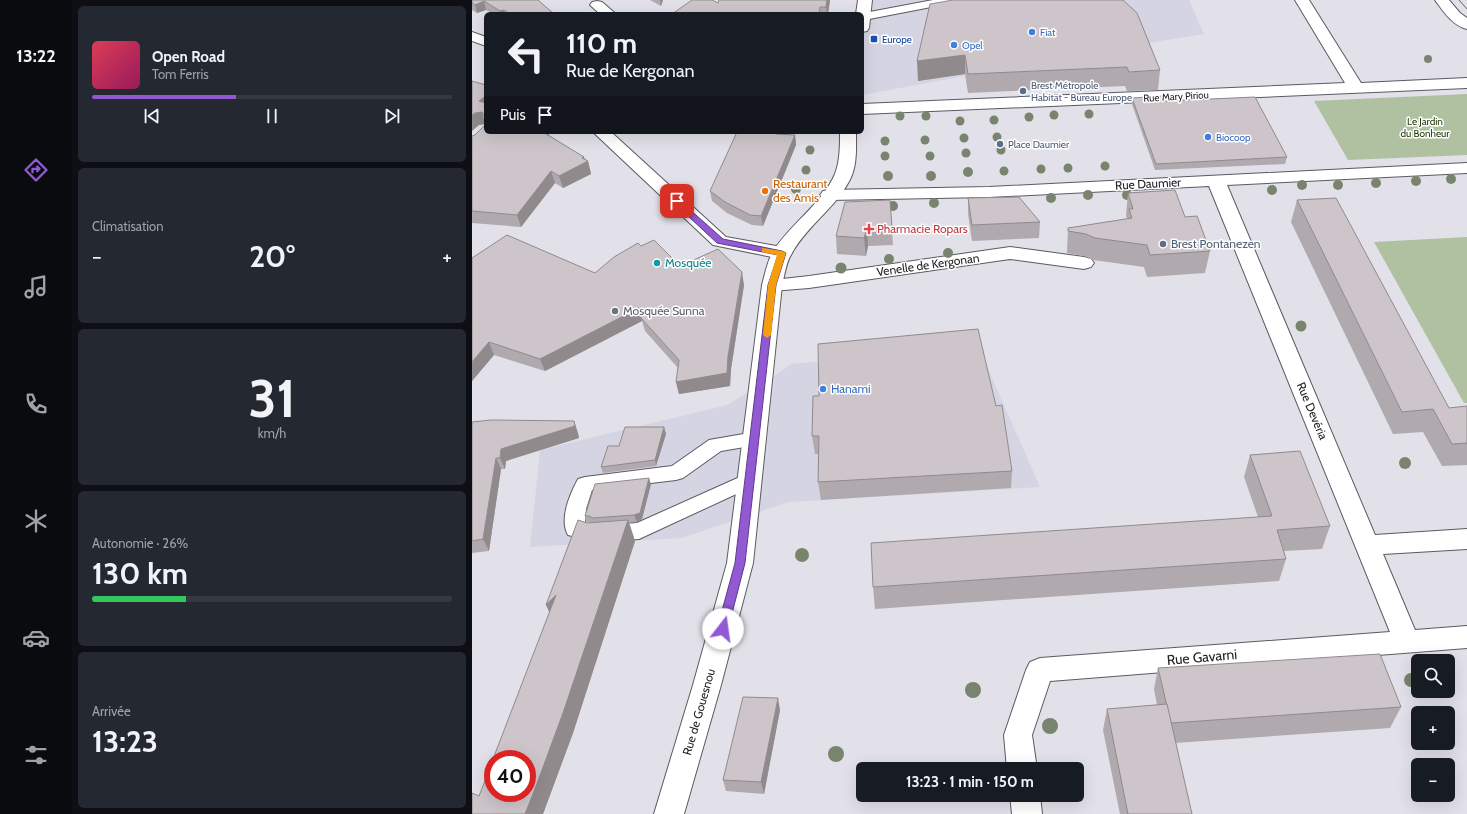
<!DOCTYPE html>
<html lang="fr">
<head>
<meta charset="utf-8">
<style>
	:root { --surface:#171b24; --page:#242831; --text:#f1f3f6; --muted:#9ea1a6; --line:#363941; --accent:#915ad2 }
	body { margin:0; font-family:Cabin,sans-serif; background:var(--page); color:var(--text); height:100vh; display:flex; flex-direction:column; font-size:15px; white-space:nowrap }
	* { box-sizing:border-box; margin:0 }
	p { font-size:13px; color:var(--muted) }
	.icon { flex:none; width:22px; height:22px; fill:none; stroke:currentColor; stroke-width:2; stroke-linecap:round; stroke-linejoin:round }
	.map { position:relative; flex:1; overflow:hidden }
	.details { display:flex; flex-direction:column; gap:6px; padding:6px; background:#0d0f14; width:400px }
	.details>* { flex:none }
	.top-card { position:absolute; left:12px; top:12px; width:380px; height:122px; border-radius:6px; box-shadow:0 4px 16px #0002; background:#171b24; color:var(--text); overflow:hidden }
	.buttons { position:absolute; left:939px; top:654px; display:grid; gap:8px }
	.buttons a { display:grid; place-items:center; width:44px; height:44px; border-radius:6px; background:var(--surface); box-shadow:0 4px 16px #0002; font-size:20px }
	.speed { position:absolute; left:12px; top:750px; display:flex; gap:8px; font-size:20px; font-weight:700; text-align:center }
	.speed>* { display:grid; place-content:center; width:52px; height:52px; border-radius:50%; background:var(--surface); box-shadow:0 4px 16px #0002; line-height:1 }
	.speed .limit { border:6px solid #d22; background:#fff; color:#111 }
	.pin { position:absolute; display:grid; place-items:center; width:34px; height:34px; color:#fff; margin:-17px; border-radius:8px; box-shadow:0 2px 6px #0006 }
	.me { position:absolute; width:44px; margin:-22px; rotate:15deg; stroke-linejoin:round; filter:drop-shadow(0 0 3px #0008) }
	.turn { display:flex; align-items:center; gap:14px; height:84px; padding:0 16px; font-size:18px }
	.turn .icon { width:52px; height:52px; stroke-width:2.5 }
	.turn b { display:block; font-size:28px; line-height:34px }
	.then { display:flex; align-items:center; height:38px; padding:0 16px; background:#0003; gap:8px; font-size:15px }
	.big { font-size:30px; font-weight:800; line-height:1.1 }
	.details .widget { flex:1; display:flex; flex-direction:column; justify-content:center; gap:6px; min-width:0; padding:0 14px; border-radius:6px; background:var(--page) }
	.details .dial { align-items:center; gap:0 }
	.dial b { font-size:52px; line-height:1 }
	.song { display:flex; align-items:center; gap:12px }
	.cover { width:48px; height:48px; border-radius:6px; background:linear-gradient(135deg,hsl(350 70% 55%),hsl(330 70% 35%)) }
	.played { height:4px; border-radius:2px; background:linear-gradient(90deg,var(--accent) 40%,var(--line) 40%) }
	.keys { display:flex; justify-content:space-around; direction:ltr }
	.heat { display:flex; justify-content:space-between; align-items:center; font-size:22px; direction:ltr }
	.charge { height:6px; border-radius:3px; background:linear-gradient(90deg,#34c759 26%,var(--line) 0) }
	.trip { position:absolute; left:384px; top:762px; width:228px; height:40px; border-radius:6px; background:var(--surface); box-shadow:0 4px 16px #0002; font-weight:800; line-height:40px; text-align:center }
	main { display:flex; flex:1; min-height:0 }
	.menu { display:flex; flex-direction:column; width:72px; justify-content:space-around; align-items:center; background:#090b0e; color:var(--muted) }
	.menu .icon { width:28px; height:28px }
	.menu .selected { color:var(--accent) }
	.menu b { font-size:18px; color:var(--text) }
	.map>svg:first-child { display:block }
</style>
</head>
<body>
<main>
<nav class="menu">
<b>13:22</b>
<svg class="icon selected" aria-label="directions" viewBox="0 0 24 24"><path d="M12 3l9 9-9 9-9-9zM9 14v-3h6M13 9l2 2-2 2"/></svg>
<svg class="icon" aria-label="music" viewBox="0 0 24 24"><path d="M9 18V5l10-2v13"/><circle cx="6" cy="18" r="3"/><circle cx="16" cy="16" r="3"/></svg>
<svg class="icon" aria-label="phone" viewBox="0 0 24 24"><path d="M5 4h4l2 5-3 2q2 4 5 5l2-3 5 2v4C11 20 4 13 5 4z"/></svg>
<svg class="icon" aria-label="climate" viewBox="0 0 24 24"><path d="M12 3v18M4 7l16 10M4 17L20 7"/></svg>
<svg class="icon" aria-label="car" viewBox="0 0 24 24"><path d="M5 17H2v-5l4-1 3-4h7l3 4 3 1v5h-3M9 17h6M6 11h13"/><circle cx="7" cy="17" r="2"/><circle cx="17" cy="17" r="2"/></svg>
<svg class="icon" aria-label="filters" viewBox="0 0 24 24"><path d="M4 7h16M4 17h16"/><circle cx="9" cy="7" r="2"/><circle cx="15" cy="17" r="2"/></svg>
</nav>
<section class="details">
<div class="widget">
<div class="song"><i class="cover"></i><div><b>Open Road</b><p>Tom Ferris</p></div></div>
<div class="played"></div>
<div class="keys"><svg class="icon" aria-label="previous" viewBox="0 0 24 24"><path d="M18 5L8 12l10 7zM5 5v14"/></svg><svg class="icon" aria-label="pause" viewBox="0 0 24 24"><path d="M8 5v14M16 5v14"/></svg><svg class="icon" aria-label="next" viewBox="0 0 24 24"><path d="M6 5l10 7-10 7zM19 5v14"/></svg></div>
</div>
<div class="widget"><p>Climatisation</p>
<div class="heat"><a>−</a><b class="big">20°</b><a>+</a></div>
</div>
<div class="widget dial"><b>31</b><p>km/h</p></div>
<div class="widget"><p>Autonomie · 26%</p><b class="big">130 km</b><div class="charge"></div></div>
<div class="widget"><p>Arrivée</p><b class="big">13:23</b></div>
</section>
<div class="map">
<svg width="995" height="814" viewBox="0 0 995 814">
	<rect width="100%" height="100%" fill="#e2e1e9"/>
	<g fill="#d5d4e3">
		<polygon points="385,0 717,0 732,34 493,73 493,76 390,95 390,14 384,14"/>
		<polygon points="505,347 510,364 514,364 568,487 316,502 210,538 58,547 68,450 255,405 320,364"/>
	</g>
	<g fill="#b0c1a2">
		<polygon points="995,94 995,155 876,160 842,101"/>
		<polygon points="995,237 995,403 992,403 902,242"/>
	</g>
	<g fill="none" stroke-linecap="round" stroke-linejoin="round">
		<defs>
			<g id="service">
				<polygon points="461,0 486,0 484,2 480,3 392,20 390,19 390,14 387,14"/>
				<path d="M283,432L290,434L292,439L290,444L249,451L211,478L204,480L120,490L114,509L113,524L123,526L165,523L279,472L286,474L289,479L286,484L167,539L123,542L96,535C87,519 98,494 106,479L113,477L200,466L237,440Z"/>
			</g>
			<g id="minor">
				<polygon points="823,0 837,0 889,83 995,78 995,88 390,114 390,104 873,83"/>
				<path d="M963,0H977L988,13L995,18V29C981,26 971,11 963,0Z"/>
				<polygon points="125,1 130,2 144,14 128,14 118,5 120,2"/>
				<polygon points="0,32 14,37 14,46 0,41"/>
				<polygon points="121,132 139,132 254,237 310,247 317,249 320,253 317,257 310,259 241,245"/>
				<polygon points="995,163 995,173 755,185 903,535 995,529 995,549 911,554 943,630 995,626 995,648 578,681 560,735 565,769 535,769 532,735 554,670 558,662 568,658 918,632 737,186 517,197 357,200 351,199 348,195 351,191 357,190 517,187"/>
				<polygon points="538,247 612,257 619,259 622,263 619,267 612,269 538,259 337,288 300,291 293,289 290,285 293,281 337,276"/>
				<polygon points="538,795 568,795 570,814 540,814"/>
			</g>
			<g id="tertiary">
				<polygon points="386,0 400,0 397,28 395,31 390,32 390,14 384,14"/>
				<path d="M368,132H384C384,146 385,162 380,175C367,206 336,224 320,253C314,262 313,274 310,285L281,563L249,685L212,814H182L221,685L255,563L290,285C293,274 295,263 300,253C317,225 351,203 363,174C368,161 368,146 368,132Z"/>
			</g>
		</defs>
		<use href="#service" stroke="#5b5a61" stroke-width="2"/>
		<use href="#minor" stroke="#5b5a61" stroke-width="2"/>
		<use href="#tertiary" stroke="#5b5a61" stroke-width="2"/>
		<use href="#service" fill="#fff" fill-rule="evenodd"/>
		<use href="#minor" fill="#fff" fill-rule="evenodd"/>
		<use href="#tertiary" fill="#fff" fill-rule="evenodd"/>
		<polyline stroke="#636367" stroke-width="1" points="987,0 995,9"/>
	</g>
	<g fill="#79846e">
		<circle cx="956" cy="59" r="4"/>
		<circle cx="617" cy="114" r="4.5"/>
		<circle cx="582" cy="115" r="4.5"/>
		<circle cx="428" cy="116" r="4.5"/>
		<circle cx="454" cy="116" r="4.5"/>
		<circle cx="557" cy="117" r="4.5"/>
		<circle cx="522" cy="120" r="4.5"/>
		<circle cx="488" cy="121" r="4.5"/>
		<circle cx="525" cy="137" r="4.5"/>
		<circle cx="492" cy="138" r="4.5"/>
		<circle cx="453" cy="140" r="4.5"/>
		<circle cx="413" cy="141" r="4.5"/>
		<circle cx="338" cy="150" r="4.5"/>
		<circle cx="529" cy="150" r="4.5"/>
		<circle cx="494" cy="153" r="4.5"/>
		<circle cx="413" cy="156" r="4.5"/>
		<circle cx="458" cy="156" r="4.5"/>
		<circle cx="633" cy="166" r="4.5"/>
		<circle cx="596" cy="168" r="4.5"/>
		<circle cx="569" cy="169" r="4.5"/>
		<circle cx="334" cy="170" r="4.5"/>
		<circle cx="532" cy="171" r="4.5"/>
		<circle cx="496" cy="172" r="5"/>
		<circle cx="416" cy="176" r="5"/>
		<circle cx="459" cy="176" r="5"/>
		<circle cx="979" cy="179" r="5"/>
		<circle cx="944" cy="181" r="5"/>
		<circle cx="904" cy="183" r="5"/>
		<circle cx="830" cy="185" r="5"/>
		<circle cx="866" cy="185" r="5"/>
		<circle cx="324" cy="189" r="5"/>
		<circle cx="800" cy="190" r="5"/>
		<circle cx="616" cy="195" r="5"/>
		<circle cx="655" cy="195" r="5"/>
		<circle cx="579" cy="198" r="5"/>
		<circle cx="462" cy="203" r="5"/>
		<circle cx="421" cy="206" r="5"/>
		<circle cx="476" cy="253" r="5"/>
		<circle cx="417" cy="259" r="5"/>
		<circle cx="369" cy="268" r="5.5"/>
		<circle cx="829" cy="326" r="5.5"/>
		<circle cx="933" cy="463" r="6"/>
		<circle cx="330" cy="555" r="7"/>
		<circle cx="939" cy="680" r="7"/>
		<circle cx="501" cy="690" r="8"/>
		<circle cx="578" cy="726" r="8"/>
		<circle cx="364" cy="754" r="8"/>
	</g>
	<g fill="#b0a9ae">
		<polygon points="0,0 66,0 82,14 22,14 14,10 5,13 0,10"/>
		<polygon points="178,0 191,0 189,6"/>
		<polygon points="247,0 358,0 356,14 200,14 246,3"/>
		<polygon points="458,4 688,70 686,90 655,91 653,86 496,93 493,74 446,81"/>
		<polygon points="14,85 14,132 76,135 116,161 119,174 91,188 83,183 49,227 0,223 0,136 3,135 14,125 13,124 7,125"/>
		<polygon points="660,98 693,101 815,157 813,164 683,170 660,104"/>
		<polygon points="311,132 310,135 323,135 324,145 291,226 280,225 255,213 240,201 238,191"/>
		<polygon points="656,193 713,217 738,251 733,273 675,277 672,267 621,260 612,256 595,253 596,228 655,219 654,215"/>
		<polygon points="496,198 568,222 567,238 500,241 496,214"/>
		<polygon points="418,200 421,245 396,246 394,256 365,254 364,236"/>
		<polygon points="825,200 977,408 995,406 995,465 970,466 951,432 921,434 819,222"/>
		<polygon points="169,246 208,266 272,285 259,369 258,386 207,394 204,382 206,368 173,331 170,321 73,371 22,355 0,381 0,258 123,273"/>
		<polygon points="524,406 540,471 539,488 349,500 346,482 347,454 343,454 340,436"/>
		<polygon points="102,421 106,433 107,438 34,461 33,469 29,469 17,551 0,553 0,422"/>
		<polygon points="192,427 194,434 184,466 131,473 129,467 147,446"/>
		<polygon points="778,455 858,526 850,549 812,551 814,559 807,581 403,609 401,587 786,517 772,477"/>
		<polygon points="179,484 170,519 165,522 157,522 163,541 101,733 71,814 0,814 115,523 119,522 115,522 113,516"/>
		<polygon points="686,668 929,707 918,728 703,743 720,814 648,814 631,730 635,709 685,705 682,689"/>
		<polygon points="308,710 292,794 254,791 251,780"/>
	</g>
	<g fill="#908a8d">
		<polygon points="188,0 191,0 189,6"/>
		<polygon points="355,0 358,0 356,14 355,14 354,7"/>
		<polygon points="12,1 14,10 5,13 3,5"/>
		<polygon points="32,10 33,14 29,14 28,11"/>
		<polygon points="493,55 493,74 446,81 445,61"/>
		<polygon points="14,96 14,111 7,101"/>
		<polygon points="10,112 13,124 7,125 0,131 0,115 3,113"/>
		<polygon points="66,132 80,132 69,141"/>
		<polygon points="305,132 311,132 306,144 304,134"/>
		<polygon points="323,135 324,145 291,226 289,216"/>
		<polygon points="112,157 114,162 116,161 119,174 91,188 87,176"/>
		<polygon points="79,171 83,183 49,227 45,215"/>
		<polygon points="395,228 396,246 394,256 392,238"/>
		<polygon points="270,272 272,285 259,369 258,386 207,394 204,382 256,356"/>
		<polygon points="167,308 170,321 73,371 68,359"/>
		<polygon points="17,342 22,355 0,381 0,362"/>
		<polygon points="102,421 106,433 107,438 34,461 33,469 28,458 29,449"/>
		<polygon points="192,427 194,434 184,466 183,460"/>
		<polygon points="24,458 29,469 17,551 11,539"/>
		<polygon points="177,478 179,484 170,519 165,522 162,515"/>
		<polygon points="156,520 163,541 101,733 71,814 53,814"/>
		<polygon points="84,595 83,625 74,605"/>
		<polygon points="306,698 308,710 292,794 289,782"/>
	</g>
	<g fill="#cdc5ca" stroke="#908a8d">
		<polygon points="0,0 66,0 82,14 38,14 32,10 28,11 12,1 3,5 0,3"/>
		<polygon points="220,0 240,0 246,3 247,0 355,0 354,7 348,7 347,13 295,13 296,14 200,14"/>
		<polygon points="481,0 651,0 665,13 688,70 657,72 655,67 496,74 493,55 445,61 458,4"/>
		<polygon points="0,81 14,85 14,96 7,101 14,103 14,119 11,119 11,113 10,112 3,113 0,115"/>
		<polygon points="692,96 693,101 783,97 815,157 684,164 660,98"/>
		<polygon points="14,124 14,132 71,132 112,157 110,158 116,161 87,176 79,171 45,215 0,211 0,136 3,135"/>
		<polygon points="265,132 305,132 304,134 323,135 289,216 278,215 253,202 238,191"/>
		<polygon points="703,190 713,217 725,216 738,251 678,255 675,245 623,238 614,234 596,231 596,228 660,218 657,209 661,209 656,193"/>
		<polygon points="547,197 568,222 500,225 496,198"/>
		<polygon points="864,198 977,408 995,406 995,443 980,444 961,409 930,412 825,200"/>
		<polygon points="418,200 420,227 395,228 392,238 364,236 373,202"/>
		<polygon points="35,235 123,273 142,257 166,243 169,246 182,240 208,266 246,249 270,272 256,356 255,373 204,382 207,360 169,318 167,308 68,359 17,342 0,362 0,258"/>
		<polygon points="506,329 524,406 530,405 540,471 346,482 347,436 340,436 341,396 347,396 346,344"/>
		<polygon points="19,420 102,421 103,426 29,449 28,458 24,458 11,539 0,541 0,422"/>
		<polygon points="153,427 192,427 183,460 129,467 136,446 147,446"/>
		<polygon points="828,451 858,526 805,530 814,559 401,587 399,543 800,516 778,455"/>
		<polygon points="177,478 168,513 162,515 121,518 118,517 118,516 113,516 123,484"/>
		<polygon points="106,520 115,523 156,520 91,713 63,789 53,814 0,814 0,793 7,796 21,760 21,793 55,793 55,759 21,759 84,595 74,605"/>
		<polygon points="908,654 929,707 699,723 686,668"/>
		<polygon points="271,697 306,698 289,782 251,780"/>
		<polygon points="695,704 720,814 656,814 635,709"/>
	</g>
	<polygon fill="#915ad2" stroke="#5e3a88" points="205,199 207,200 251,239 310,251 314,253 304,285 273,563 256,629 254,632 251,633 247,632 245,629 263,563 296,285 306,255 245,243 202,203 202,200"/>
	<polygon fill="#f59e0b" points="290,248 310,251 314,253 304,285 299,335 295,338 291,335 296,285 305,255 290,252"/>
	<g fill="#3f7fe0" stroke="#fff" stroke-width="1.5">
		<circle cx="560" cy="32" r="4"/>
		<circle cx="482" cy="45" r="4"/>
		<circle cx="736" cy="137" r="4"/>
		<circle cx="351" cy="389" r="4"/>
	</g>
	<rect fill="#1a4fb4" stroke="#fff" stroke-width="1.5" x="398" y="35" width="8" height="8" rx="2"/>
	<g fill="#5c6f8a" stroke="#fff" stroke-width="1.5">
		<circle cx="551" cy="91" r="4"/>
		<circle cx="528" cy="144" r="4"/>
		<circle cx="691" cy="244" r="4"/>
	</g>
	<circle fill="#e8710a" stroke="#fff" stroke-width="1.5" cx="293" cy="191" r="4"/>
	<path fill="#e0444e" stroke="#fff" stroke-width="1.5" d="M395 223h4v4h4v4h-4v4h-4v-4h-4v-4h4z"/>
	<circle fill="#0f9aa8" stroke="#fff" stroke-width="1.5" cx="185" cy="263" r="4"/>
	<circle fill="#6b7280" stroke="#fff" stroke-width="1.5" cx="143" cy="311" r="4"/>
	<g text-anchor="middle" stroke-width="3" stroke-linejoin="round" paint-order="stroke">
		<g font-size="10" fill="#366cbe" stroke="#fff" text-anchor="start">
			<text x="568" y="36">Fiat</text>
			<text x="490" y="49">Opel</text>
			<text x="744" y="141">Biocoop</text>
		</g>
		<g font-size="10" fill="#164399" stroke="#fff" text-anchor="start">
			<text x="410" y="43">Europe</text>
		</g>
		<g font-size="10" fill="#4e5e75" stroke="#fff" text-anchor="start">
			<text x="559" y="89">Brest Métropole<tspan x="559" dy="12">Habitat - Bureau Europe</tspan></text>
			<text x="536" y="148">Place Daumier</text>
		</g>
		<g font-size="10" fill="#242427" stroke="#fff">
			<text transform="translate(704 96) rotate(-3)" y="4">Rue Mary Piriou</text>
		</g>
		<g font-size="10" fill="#23380a" stroke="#fff">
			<text x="953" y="125">Le Jardin<tspan x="953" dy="12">du Bonheur</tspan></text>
		</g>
		<g font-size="12" fill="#c56008" stroke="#fff" text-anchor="start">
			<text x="301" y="188">Restaurant<tspan x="301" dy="14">des Amis</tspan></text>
		</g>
		<g font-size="12" fill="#242427" stroke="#fff">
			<text transform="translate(676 184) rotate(-3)" y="4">Rue Daumier</text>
			<text transform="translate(456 265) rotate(-8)" y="4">Venelle de Kergonan</text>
			<text transform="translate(840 411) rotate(67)" y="4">Rue Devéria</text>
			<text transform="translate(227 712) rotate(-74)" y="4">Rue de Gouesnou</text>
		</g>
		<g font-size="12" fill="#be3a42" stroke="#fff" text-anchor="start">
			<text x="405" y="233">Pharmacie Ropars</text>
		</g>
		<g font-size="12" fill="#4e5e75" stroke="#fff" text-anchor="start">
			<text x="699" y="248">Brest Pontanezen</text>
		</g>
		<g font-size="12" fill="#0d838f" stroke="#fff" text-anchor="start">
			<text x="193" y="267">Mosquée</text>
		</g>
		<g font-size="12" fill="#5b616d" stroke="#fff" text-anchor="start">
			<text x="151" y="315">Mosquée Sunna</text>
		</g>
		<g font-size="12" fill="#366cbe" stroke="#fff" text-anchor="start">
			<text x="359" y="393">Hanami</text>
		</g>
		<g font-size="14" fill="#242427" stroke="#fff">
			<text transform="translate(730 657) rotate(-5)" y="5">Rue Gavarni</text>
		</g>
	</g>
</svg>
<div class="buttons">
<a><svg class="icon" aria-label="search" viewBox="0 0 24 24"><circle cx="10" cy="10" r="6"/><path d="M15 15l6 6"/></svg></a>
<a>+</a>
<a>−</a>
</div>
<div class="speed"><div class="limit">40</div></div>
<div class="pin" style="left:205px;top:201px;background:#d93025"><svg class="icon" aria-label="arrive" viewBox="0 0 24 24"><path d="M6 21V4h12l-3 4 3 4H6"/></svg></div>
<svg class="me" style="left:251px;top:629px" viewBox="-20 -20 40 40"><circle r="19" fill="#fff"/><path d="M0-13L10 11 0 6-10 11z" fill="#915ad2"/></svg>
<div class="trip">13:23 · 1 min · 150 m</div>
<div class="top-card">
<div class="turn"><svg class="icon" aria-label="left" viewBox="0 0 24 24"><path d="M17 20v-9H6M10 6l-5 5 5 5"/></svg><div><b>110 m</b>Rue de Kergonan</div></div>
<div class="then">Puis<svg class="icon" aria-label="arrive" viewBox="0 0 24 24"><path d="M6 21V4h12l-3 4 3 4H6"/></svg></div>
</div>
</div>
</main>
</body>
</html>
